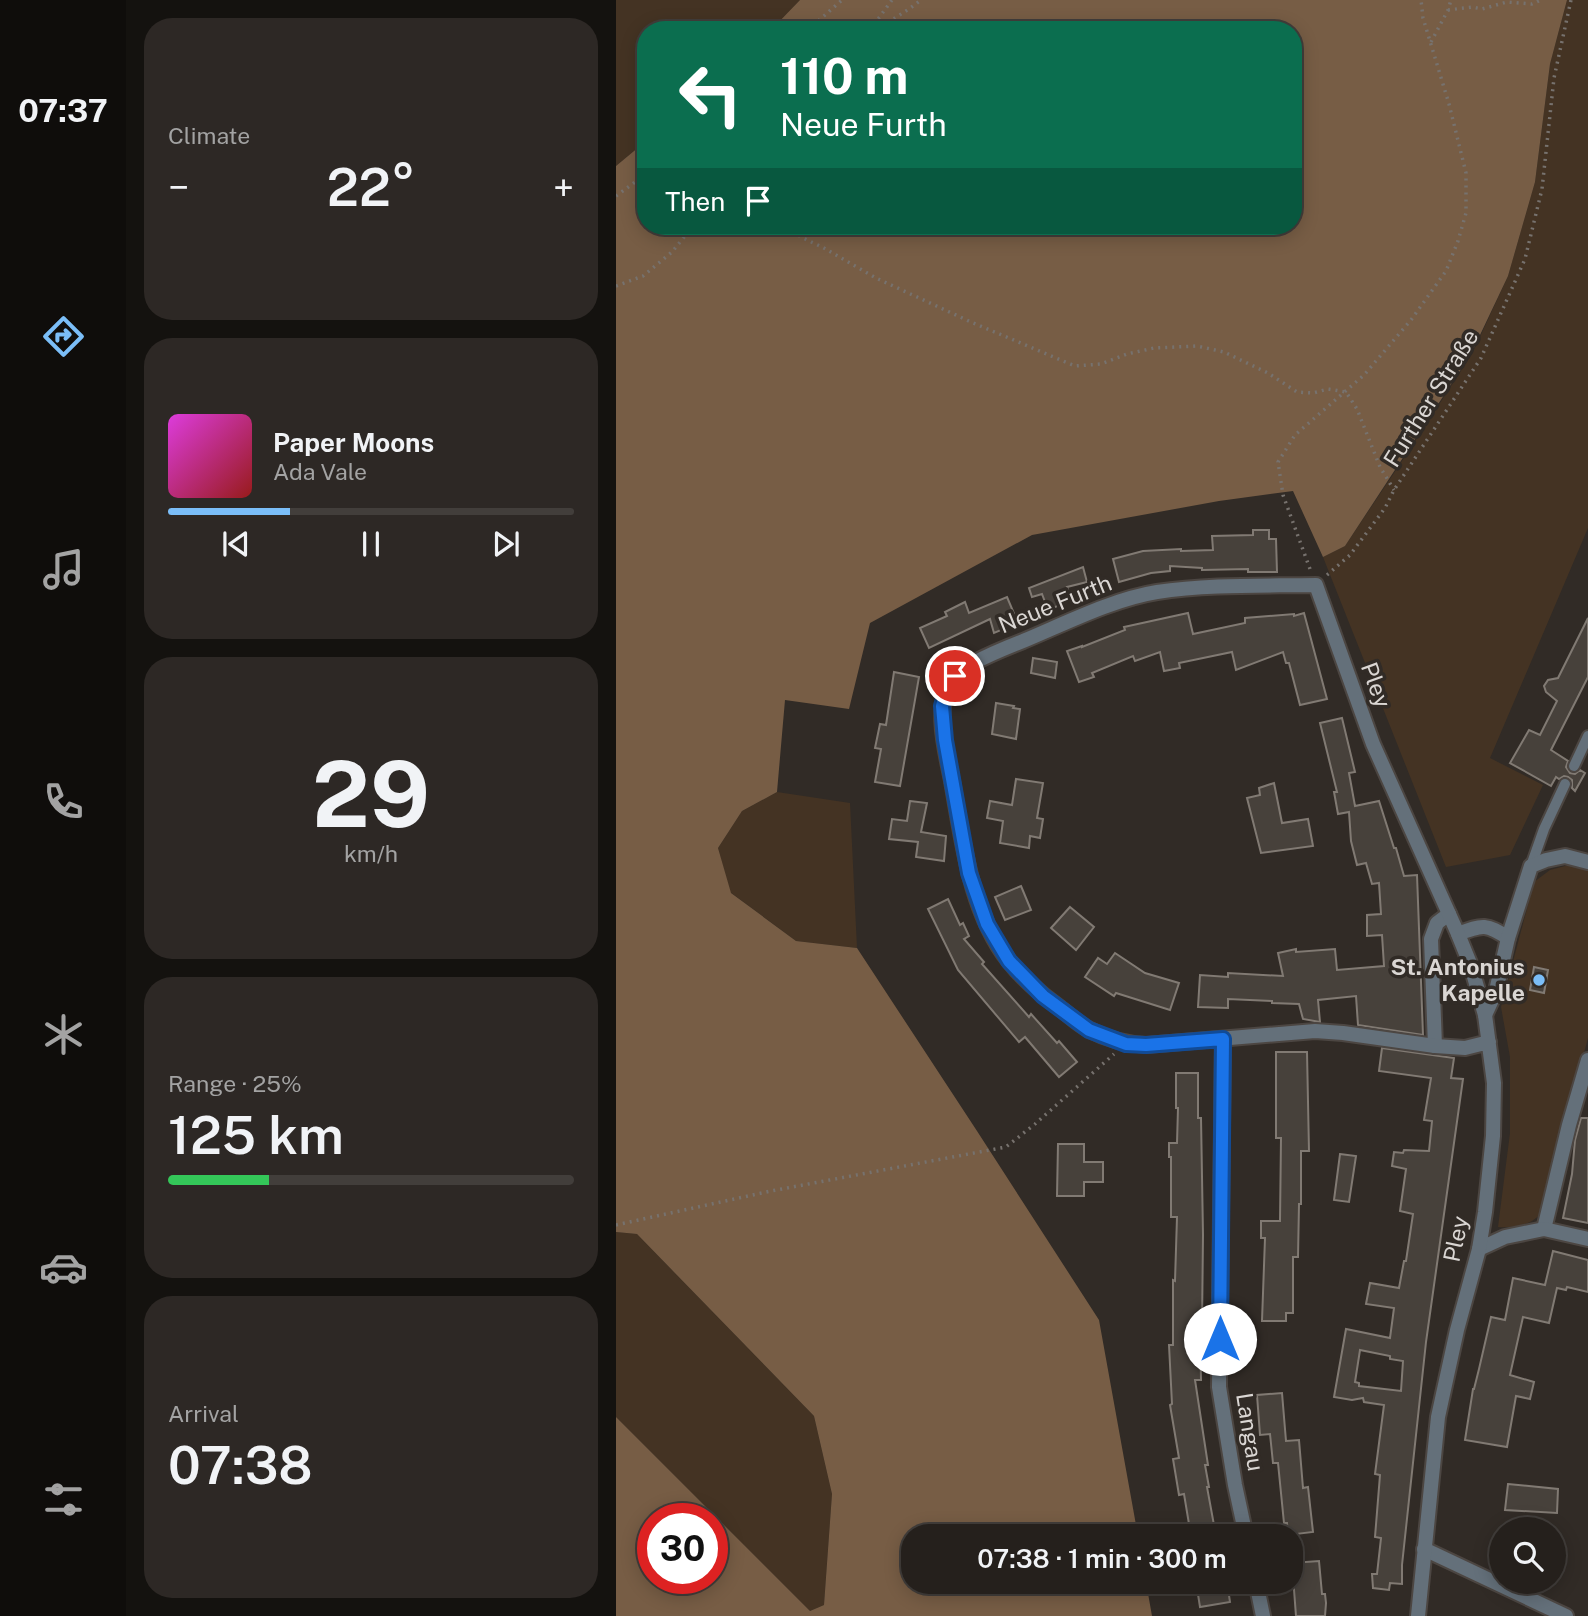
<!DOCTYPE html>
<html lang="en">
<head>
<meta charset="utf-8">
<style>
	:root { --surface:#25201c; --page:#2d2825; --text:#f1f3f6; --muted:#a3a3a3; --line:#423e3b; --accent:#7bbef8 }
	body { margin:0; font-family:"Public Sans",sans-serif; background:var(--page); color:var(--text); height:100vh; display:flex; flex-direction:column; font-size:26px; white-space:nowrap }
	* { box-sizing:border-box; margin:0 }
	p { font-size:23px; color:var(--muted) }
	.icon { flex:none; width:38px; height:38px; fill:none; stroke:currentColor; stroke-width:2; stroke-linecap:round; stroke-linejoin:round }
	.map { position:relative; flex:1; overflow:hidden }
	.panel { display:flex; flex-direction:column; gap:18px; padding:18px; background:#14120f; width:490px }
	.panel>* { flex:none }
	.top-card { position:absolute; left:21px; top:21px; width:665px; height:214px; border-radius:28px; box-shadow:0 4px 18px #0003,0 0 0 2px var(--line); background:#0b6e4f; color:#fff; overflow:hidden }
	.tools { position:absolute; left:873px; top:1517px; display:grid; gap:14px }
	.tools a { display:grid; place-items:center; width:77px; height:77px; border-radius:50%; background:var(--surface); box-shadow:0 4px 18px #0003,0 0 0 2px var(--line); font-size:35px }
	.speed { position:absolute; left:21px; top:1503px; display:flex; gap:14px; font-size:35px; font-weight:700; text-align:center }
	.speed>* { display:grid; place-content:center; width:91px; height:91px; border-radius:50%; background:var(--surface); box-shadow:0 4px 18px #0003,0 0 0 2px var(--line); line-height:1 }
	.speed .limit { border:10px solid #d22; background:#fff; color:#111 }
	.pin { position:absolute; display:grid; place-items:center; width:60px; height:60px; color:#fff; margin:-30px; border:4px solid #fff; border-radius:50%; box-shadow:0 2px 7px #0007 }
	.me { position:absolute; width:77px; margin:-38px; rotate:0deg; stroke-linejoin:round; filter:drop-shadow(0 0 5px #0008) }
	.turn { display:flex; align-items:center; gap:24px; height:147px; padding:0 28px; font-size:32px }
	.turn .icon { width:91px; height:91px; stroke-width:2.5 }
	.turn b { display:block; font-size:49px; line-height:60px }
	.then { display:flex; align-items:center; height:66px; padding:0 28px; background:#0003; gap:14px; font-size:26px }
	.big { font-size:52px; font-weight:600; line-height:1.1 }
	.panel .widget { flex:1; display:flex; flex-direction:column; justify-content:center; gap:10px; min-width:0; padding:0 24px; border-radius:28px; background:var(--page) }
	.panel .dial { align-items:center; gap:0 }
	.dial b { font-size:91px; line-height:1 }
	.song { display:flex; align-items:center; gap:21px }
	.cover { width:84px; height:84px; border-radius:10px; background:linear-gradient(135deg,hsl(300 70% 55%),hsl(0 70% 35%)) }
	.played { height:7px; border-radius:4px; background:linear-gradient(90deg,var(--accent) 30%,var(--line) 30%) }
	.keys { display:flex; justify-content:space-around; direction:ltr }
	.heat { display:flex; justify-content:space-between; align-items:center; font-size:38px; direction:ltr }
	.charge { height:10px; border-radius:5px; background:linear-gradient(90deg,#34c759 25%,var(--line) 0) }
	.trip { position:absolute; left:285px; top:1524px; width:402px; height:70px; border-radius:28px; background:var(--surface); box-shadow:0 4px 18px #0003,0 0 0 2px var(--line); font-weight:600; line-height:70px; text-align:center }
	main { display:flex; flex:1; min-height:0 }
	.tabs { display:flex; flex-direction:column; width:126px; justify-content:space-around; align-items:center; background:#0f0d0b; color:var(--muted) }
	.tabs .icon { width:49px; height:49px }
	.tabs .active { color:var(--accent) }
	.tabs b { font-size:32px; color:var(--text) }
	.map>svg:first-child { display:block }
</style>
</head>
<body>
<main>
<nav class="tabs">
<b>07:37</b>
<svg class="icon active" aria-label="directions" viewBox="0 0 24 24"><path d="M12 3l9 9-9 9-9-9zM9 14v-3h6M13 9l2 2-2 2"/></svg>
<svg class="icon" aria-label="music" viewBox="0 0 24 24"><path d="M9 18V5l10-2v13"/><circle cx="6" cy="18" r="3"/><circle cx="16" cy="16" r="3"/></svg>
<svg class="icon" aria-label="phone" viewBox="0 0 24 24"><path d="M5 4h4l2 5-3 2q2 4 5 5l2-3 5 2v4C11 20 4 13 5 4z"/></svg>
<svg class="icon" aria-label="climate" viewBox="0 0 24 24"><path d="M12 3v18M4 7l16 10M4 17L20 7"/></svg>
<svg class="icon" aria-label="car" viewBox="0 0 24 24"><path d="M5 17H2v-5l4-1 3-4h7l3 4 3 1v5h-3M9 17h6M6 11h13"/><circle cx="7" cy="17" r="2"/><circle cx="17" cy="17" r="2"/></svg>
<svg class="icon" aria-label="filters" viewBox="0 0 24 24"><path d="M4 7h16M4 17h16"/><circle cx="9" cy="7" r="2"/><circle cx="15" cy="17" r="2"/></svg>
</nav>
<section class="panel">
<div class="widget"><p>Climate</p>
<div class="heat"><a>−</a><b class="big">22°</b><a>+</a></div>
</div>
<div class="widget">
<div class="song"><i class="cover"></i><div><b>Paper Moons</b><p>Ada Vale</p></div></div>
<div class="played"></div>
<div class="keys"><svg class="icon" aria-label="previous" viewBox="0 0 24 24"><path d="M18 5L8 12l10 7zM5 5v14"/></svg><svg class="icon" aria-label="pause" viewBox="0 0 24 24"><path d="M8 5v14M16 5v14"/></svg><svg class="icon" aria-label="next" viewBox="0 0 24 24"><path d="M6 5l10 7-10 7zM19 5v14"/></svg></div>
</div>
<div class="widget dial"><b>29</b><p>km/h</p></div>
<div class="widget"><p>Range · 25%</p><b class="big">125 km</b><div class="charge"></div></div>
<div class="widget"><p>Arrival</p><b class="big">07:38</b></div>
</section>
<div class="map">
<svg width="972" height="1616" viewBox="0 0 972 1616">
	<rect width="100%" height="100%" fill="#312b26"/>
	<g fill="#443323">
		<polygon points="0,0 184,0 155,30 30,30 30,141 0,166"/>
		<polygon points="951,0 972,0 972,528 874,758 927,785 894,855 830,867 707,557 729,546 784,464 856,354 892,276 919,182 934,64"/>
		<polygon points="161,792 234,803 241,948 180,941 114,892 102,848 126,811"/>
		<path d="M953,865L972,870V1038L925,1213C915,1226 897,1228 882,1227L894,1133V1057L885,1007L918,882L934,870Z"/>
		<polygon points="0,1232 21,1234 198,1416 216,1494 208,1605 194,1611 0,1417"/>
	</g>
	<path fill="#775d45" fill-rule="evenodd" d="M184,0H951L934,64L919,182L892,276L855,354L729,546L707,557L677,491L603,501L416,535L254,623L233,709L169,700L161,792L126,811L102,848L115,893L180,941L241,948L361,1131L483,1320L522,1536H298V1582H530L536,1616H0V1417L194,1611L208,1605L216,1494L198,1416L21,1234L0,1232V166L30,141V226H677V30H155ZM37,1519H96V1578H37Z"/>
	<g fill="#47413b" stroke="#817a73" stroke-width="2" fill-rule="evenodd">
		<polygon points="637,530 653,530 653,539 660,539 661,572 632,572 632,569 586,570 586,568 554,566 554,571 535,573 503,582 497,559 527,551 565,549 565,551 597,550 596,536 637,535"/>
		<polygon points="467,567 471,582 451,587 456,600 432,610 426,594 416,597 413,588"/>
		<polygon points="391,597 402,623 378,633 374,619 313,648 304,628 331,616 329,612 349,602 353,613"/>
		<polygon points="572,613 577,634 629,623 629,618 678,614 678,616 688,613 711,699 684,705 673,663 670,663 667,652 620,670 616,652 563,663 564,668 548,671 544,652 519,661 517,656 476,673 478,677 463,682 451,651 466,646 466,647 509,630 508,627"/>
		<polygon points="972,618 972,677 935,750 952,761 950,767 954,773 959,774 964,770 969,773 959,791 956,788 956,780 952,777 948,776 943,779 940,777 935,786 894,763 913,730 924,735 941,701 930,692 928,686 932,680 942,678"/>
		<polygon points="417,658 441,662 439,678 415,673"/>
		<polygon points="278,672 303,677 284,786 259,782 265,749 259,748 264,724 270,725"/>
		<polygon points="380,703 398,706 397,708 404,709 400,739 376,734"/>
		<polygon points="726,718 739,772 733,773 739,806 763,801 778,848 780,848 788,876 801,875 807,1035 742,1025 740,996 702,1000 704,1022 687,1019 683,1004 656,1003 656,1001 612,999 612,1008 582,1007 584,975 612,977 612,973 667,976 662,953 680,949 680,952 719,949 721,970 768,966 766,935 751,936 751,915 765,914 763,883 756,884 750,863 741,865 735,841 733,812 722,814 718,792 721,792 704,723"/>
		<polygon points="400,779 427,783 421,818 427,819 424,838 414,836 413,848 384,843 387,821 371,818 374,801 396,805"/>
		<polygon points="658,783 666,823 692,819 697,846 645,853 631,798 644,795 643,788"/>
		<polygon points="294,801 311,803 305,832 330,836 328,861 300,857 302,842 273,839 276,819 291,821"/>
		<polygon points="405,886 415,910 389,920 379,897"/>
		<polygon points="332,899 344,925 347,923 353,936 348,939 368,962 366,964 413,1017 415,1014 441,1043 443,1041 461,1062 443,1077 409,1037 403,1042 342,970 312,909"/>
		<polygon points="454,907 478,927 460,950 435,928"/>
		<polygon points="499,953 529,973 563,983 554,1010 500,993 498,996 469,977 482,958 491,964"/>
		<polygon points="918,967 932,970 928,993 914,990"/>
		<path d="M766,1048L838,1058L835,1078L847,1079L810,1342L786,1565V1584L774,1583L773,1590L757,1588L756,1574H761L765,1538L759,1537L764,1475L759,1474L768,1405L748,1402L747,1398L736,1400L718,1397L730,1329L774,1338L778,1308L750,1304L754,1283L783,1288L788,1261H790L797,1214L784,1211L790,1169L776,1166L778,1152L787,1153L788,1150L813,1151L816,1121L808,1120L815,1078L763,1071ZM744,1350L774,1356V1359L787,1361L785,1391L743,1386V1383L739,1382Z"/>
		<polygon points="660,1052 691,1052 693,1151 685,1151 685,1204 683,1204 682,1257 677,1257 677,1313 670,1313 670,1321 646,1321 649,1238 645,1238 645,1221 664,1221 665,1138 660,1138"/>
		<polygon points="560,1073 582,1073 582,1118 585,1118 587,1235 586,1325 584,1325 585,1380 579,1380 592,1465 589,1465 593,1487 591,1487 600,1536 575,1536 568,1494 563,1495 557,1459 563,1458 554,1405 556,1404 553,1345 557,1345 557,1280 559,1281 561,1217 555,1217 555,1157 553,1157 553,1143 561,1143 562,1108 560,1108"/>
		<polygon points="965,1118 972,1118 972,1223 947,1218 956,1174 959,1140"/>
		<polygon points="442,1144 468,1144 468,1162 487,1162 487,1182 468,1182 468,1196 441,1196"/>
		<polygon points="724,1154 740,1156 733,1202 718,1200"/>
		<polygon points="937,1251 972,1260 972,1292 951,1287 950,1290 941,1288 933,1323 907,1317 894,1375 918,1382 914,1399 900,1396 891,1447 849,1440 857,1389 858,1389 863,1369 875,1317 889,1320 897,1278 929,1285"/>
		<polygon points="666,1393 670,1441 683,1440 687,1488 692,1487 697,1532 672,1535 671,1523 668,1523 662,1463 657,1463 654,1434 644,1435 641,1395"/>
		<polygon points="892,1484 942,1489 941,1513 889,1510"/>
		<polygon points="703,1561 706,1594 709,1594 710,1603 709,1616 680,1616 676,1563"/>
		<polygon points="580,1582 611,1582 614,1602 584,1607"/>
	</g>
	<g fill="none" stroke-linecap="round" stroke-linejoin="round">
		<defs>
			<g id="lane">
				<polyline points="958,766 972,736"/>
				<polyline points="915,866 928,829 949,784"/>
			</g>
			<g id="street">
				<path d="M842,934C867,924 871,924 892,938"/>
				<polyline points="869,1015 880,991 892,938 915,866 930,860 949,856 972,862"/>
				<polyline points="607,1039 603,1387 619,1485 630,1536"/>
				<polyline points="819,1046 815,939 821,923 833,914"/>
				<polyline points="928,1229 953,1125 972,1060"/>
				<polyline points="863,1249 889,1237 928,1229 972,1239"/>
				<polyline points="808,1549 950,1616"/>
				<polyline points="640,1582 647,1616"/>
				<path d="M802,1616L822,1417L841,1330L863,1249L869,1212L877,1136L878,1083L869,1015L855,966L842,934L757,744L700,585C648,586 593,584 541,592C497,599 448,624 407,641C389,648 348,664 337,678C317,706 330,750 336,781C347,842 354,911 393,961C407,979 426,995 444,1008C453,1015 463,1025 474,1030C491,1039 511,1044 530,1045L699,1031L727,1033L819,1046L849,1048L873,1042"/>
			</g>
		</defs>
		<use href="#lane" stroke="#4c4642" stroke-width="14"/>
		<use href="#street" stroke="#4c4642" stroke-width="18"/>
		<g stroke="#77726e" stroke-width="3.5" stroke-dasharray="2 5" stroke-linecap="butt">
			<polyline points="832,10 856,7 866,9 891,2 916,4 925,0"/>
			<polyline points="192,30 226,0"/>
			<polyline points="254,30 276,0"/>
			<polyline points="260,30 293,9 305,0"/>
			<polyline points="815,42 832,10 835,0"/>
			<polyline points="0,196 30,174"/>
			<polyline points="172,226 185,237 206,247 260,278 355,322 459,366 485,364 511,354 538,348 581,346 608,352 652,373 681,392 697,393 712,389 730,392 741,409 764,467 778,490"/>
			<polyline points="0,286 27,276 56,252 77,226"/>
			<polyline points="694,569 667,495 662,462 679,435 748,375 795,320 830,271 842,241 850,213 850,173 833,104 807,18 805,0"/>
			<polyline points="711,575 734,555 769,508 778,490 865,358 909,259 926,189 938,78 955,0"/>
			<polyline points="0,1225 155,1191 390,1147 419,1124 498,1054"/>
		</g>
		<use href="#lane" stroke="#64707a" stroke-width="10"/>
		<use href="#street" stroke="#64707a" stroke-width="14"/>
	</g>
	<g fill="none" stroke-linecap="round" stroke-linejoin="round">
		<defs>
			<polyline id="route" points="339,676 330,691 326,706 329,740 353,873 371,924 393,961 427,996 473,1030 510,1044 530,1045 607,1039 604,1339"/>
		</defs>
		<use href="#route" stroke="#114b97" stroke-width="18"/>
		<use href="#route" stroke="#1a73e8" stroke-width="12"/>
	</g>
	<circle fill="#7bbef8" stroke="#312b26" stroke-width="2.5" cx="923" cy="980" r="7"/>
	<g text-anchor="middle" stroke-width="7" stroke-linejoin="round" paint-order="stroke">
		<g font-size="23" fill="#dad6d3" stroke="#312b26">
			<text transform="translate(815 398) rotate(-58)" y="8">Further Straße</text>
			<text transform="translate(439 604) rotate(-22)" y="8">Neue Furth</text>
			<text transform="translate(760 685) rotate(70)" y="8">Pley</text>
			<text transform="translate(840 1239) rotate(-78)" y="8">Pley</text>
			<text transform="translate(634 1432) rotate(81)" y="8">Langau</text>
		</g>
		<g font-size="23" font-weight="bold" fill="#dad6d3" stroke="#312b26" text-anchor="end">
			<text x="909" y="975">St. Antonius<tspan x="909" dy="26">Kapelle</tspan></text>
		</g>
	</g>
</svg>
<div class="tools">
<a><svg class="icon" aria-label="search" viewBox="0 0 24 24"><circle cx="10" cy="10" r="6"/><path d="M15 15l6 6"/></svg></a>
</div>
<div class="speed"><div class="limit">30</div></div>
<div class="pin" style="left:339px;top:676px;background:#d93025"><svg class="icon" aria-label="arrive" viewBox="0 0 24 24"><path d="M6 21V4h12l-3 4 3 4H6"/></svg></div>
<svg class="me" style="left:604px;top:1339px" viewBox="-20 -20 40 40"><circle r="19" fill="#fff"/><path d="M0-13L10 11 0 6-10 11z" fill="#1a73e8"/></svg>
<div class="trip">07:38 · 1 min · 300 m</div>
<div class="top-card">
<div class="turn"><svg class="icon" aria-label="left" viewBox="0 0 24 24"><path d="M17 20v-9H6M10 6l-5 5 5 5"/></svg><div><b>110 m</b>Neue Furth</div></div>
<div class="then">Then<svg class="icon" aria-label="arrive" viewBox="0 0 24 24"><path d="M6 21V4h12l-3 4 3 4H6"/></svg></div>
</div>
</div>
</main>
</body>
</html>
